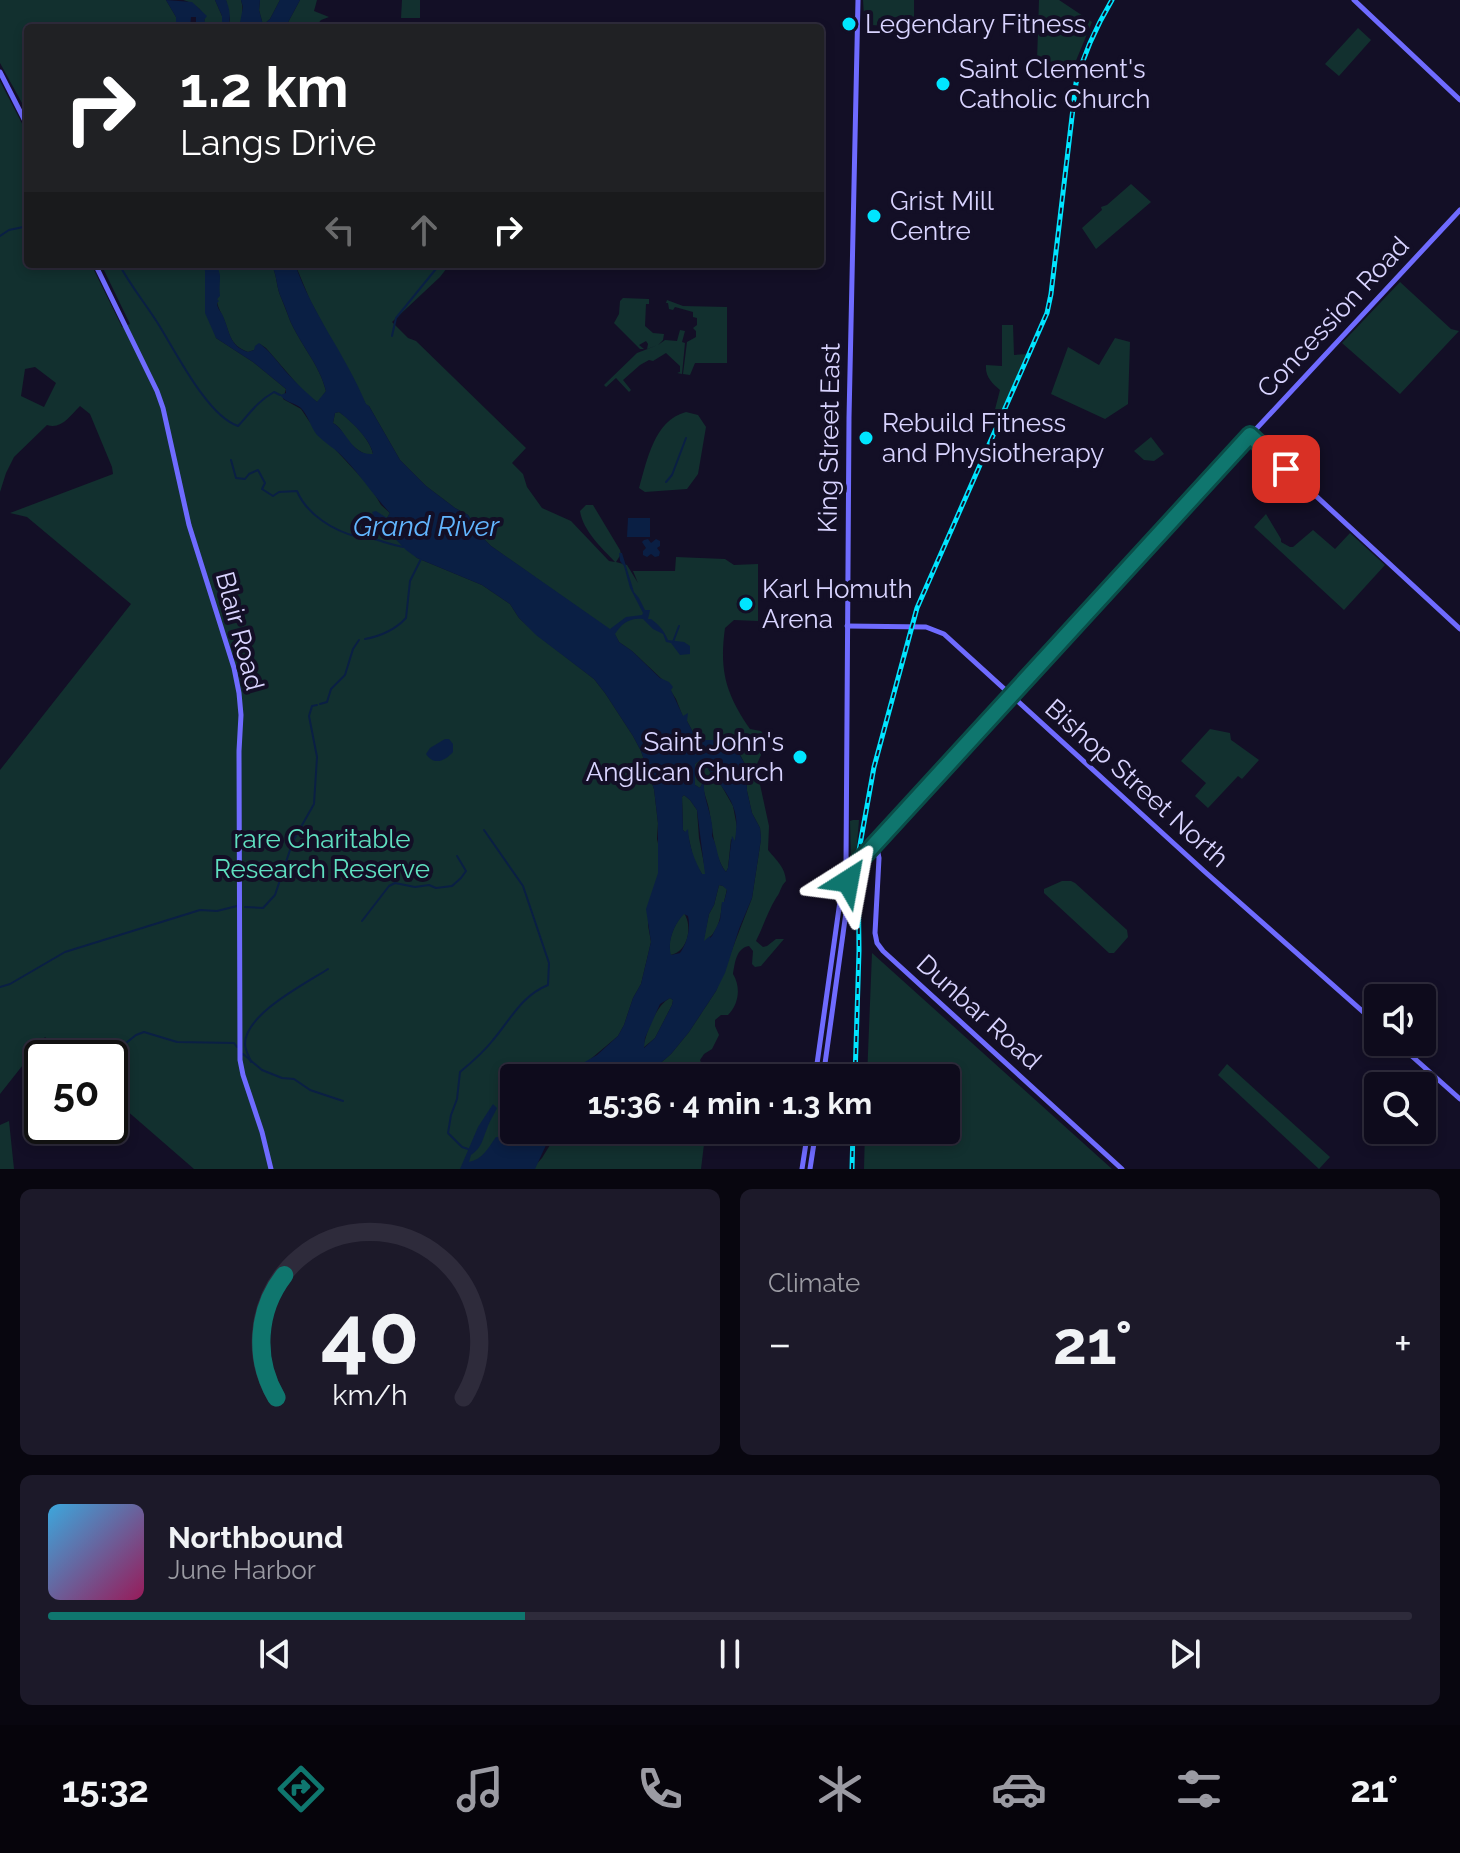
<!DOCTYPE html>
<html lang="en">
<head>
<meta charset="utf-8">
<style>
	:root { --surface:#0e0b1c; --page:#1c1929; --text:#f1f3f6; --muted:#9b9ba3; --line:#2e2b3b; --accent:#0f766e }
	body { margin:0; font-family:Raleway,sans-serif; background:var(--page); color:var(--text); height:100vh; display:flex; flex-direction:column; font-size:30px; white-space:nowrap }
	* { box-sizing:border-box; margin:0 }
	p { font-size:26px; color:var(--muted) }
	.icon { flex:none; width:44px; height:44px; fill:none; stroke:currentColor; stroke-width:2; stroke-linecap:round; stroke-linejoin:round }
	.map { position:relative; height:1169px; overflow:hidden }
	.drawer { display:flex; flex-direction:column; gap:20px; padding:20px; background:#08060f; flex:1 }
	.drawer>* { flex:none }
	.hud { position:absolute; left:24px; top:24px; width:800px; height:244px; border-radius:8px; box-shadow:0 4px 12px #0003,0 0 0 2px var(--line); background:#202124; color:#fff; overflow:hidden }
	.fabs { position:absolute; left:1364px; top:984px; display:grid; gap:16px }
	.fabs a { display:grid; place-items:center; width:72px; height:72px; border-radius:8px; background:var(--surface); box-shadow:0 4px 12px #0003,0 0 0 2px var(--line); font-size:40px }
	.speed { position:absolute; left:24px; top:1040px; display:flex; gap:16px; font-size:40px; font-weight:700; text-align:center }
	.speed>* { display:grid; place-content:center; width:104px; height:104px; border-radius:50%; background:var(--surface); box-shadow:0 4px 12px #0003,0 0 0 2px var(--line); line-height:1 }
	.speed .limit { border:4px solid #111; border-radius:12px; background:#fff; color:#111 }
	.pin { position:absolute; display:grid; place-items:center; width:68px; height:68px; color:#fff; margin:-34px; border-radius:16px; box-shadow:0 4px 12px #0006 }
	.me { position:absolute; width:88px; margin:-44px; rotate:34deg; stroke-linejoin:round; filter:drop-shadow(0 0 6px #0008) }
	.turn { display:flex; align-items:center; gap:28px; height:168px; padding:0 24px; font-size:36px }
	.turn .icon { width:104px; height:104px; stroke-width:2.5 }
	.turn b { display:block; font-size:56px; line-height:68px }
	.lanes { display:flex; align-items:center; height:76px; padding:0 24px; background:#0003; justify-content:center; gap:40px; direction:ltr }
	.lanes .off { opacity:.35 }
	.big { font-size:60px; font-weight:700; line-height:1.1 }
	.drawer .widget { flex:1; display:flex; flex-direction:column; justify-content:center; gap:12px; min-width:0; padding:0 28px; border-radius:12px; background:var(--page) }
	.drawer .dial { align-items:center; gap:0 }
	.dial svg { height:208px; overflow:visible; fill:none; stroke:var(--line); stroke-width:7; stroke-linecap:round; text-anchor:middle }
	.dial text { fill:var(--text); stroke:none }
	.song { display:flex; align-items:center; gap:24px }
	.cover { width:96px; height:96px; border-radius:12px; background:linear-gradient(135deg,hsl(200 70% 55%),hsl(330 70% 35%)) }
	.played { height:8px; border-radius:4px; background:linear-gradient(90deg,var(--accent) 35%,var(--line) 35%) }
	.keys { display:flex; justify-content:space-around; direction:ltr }
	.heat { display:flex; justify-content:space-between; align-items:center; font-size:44px; direction:ltr }
	.drawer .tiles { flex:1; display:grid; gap:20px; grid-template-columns:1fr 1fr }
	.widget:last-child { grid-column:span 2 }
	.trip { position:absolute; left:500px; top:1064px; width:460px; height:80px; border-radius:8px; background:var(--surface); box-shadow:0 4px 12px #0003,0 0 0 2px var(--line); font-weight:700; line-height:80px; text-align:center }
	.menu { display:flex; height:128px; justify-content:space-around; align-items:center; background:#06040b; color:var(--muted) }
	.menu .icon { width:56px; height:56px }
	.menu .current { color:var(--accent) }
	.menu b { font-size:36px; color:var(--text) }
	.map>svg:first-child { display:block }
</style>
</head>
<body>
<div class="map">
<svg width="1460" height="1169" viewBox="0 0 1460 1169">
	<rect width="100%" height="100%" fill="#130f26"/>
	<g fill="#12302f" fill-rule="evenodd">
		<polygon points="0,0 166,0 176,17 176,28 28,28 28,114 0,63"/>
		<path d="M183,0H215L222,16V28H202C210,14 197,4 183,0Z"/>
		<path d="M226,0H241C244,9 242,18 239,28H228L230,19Z"/>
		<polygon points="260,0 280,0 270,19 263,25 259,10"/>
		<polygon points="300,0 317,0 314,11 329,17 321,20 314,28 285,28"/>
		<polygon points="402,0 420,0 420,18 401,18"/>
		<polygon points="863,0 914,0 914,18 886,17 885,21 879,18 877,23 884,26 872,25 872,17 864,16"/>
		<polygon points="1039,0 1059,0 1092,22 1075,63 1037,61"/>
		<polygon points="1358,28 1371,40 1339,76 1325,64"/>
		<path d="M0,81L28,135V264H91L122,327L130,324L101,264H212L216,338L253,362L286,389L283,399L301,409L309,421L371,488L381,505L390,513L387,518L417,558L482,585L510,604L519,618L537,635L594,679L605,693L633,736L641,751L654,789L658,823L657,839L664,869L648,925L651,942L641,984L633,998L624,1025L618,1036L568,1078H514V1129L479,1169H194L110,1096V1058H69L45,1037L0,1094V770L131,604L27,517L10,513L113,474L112,467L90,414L80,406C70,416 61,430 47,425L14,457L6,473L0,492ZM35,367L56,383L44,407L21,396L25,369Z"/>
		<polygon points="1131,184 1151,202 1096,249 1082,228 1102,210 1101,207 1107,205"/>
		<path d="M218,264H271C277,274 276,284 280,295C283,302 286,310 289,318C299,343 320,365 326,391L319,401L317,402L304,392L266,348L260,344L254,350L248,352C228,345 230,331 222,315C219,308 217,305 217,300C217,291 220,282 219,273L217,272Z"/>
		<path d="M295,264H355L365,267L375,264H450L440,277L392,322L408,338L416,341L526,448L512,463L523,474L527,487L542,508L571,521L609,561L615,562C602,548 583,531 580,511L586,505H593L620,550L621,554L616,562L627,565L638,583L633,571H675L676,557L725,559L734,565L758,564V621L734,620L725,628C719,671 726,694 750,729L761,731L764,735L761,755L756,766L769,826L768,850C777,861 785,867 786,881C780,887 781,892 776,898C768,911 763,927 756,941L763,947L767,946L776,939H784L761,966L755,967L752,964L753,951L749,946C736,948 735,963 733,974C741,987 739,1004 728,1015H721L715,1020V1026L719,1035L712,1049L704,1054L700,1060L706,1076L705,1078H643L671,1054L689,1032L716,991L752,898L761,839L760,828L752,813L747,791L746,766L737,749L721,740H698L696,738L687,721L683,717L676,699L665,682L632,651L619,642L614,633L491,546L480,535L468,515L455,508L426,486L400,460L369,406L366,405L310,300Z"/>
		<polygon points="1400,282 1451,329 1459,331 1400,394 1342,343"/>
		<polygon points="623,298 649,299 649,304 646,304 645,326 653,333 664,334 663,340 658,345 665,340 677,341 680,330 685,331 682,342 685,343 682,374 677,373 680,372 680,366 666,353 653,361 649,360 640,365 623,380 631,390 629,392 616,378 606,387 604,385 637,353 658,345 647,349 648,344 646,341 639,345 644,349 640,349 614,323 619,314 620,301"/>
		<polygon points="667,300 683,306 727,307 727,363 695,363 690,375 683,374 687,342 696,337 696,331 693,328 697,325 697,318 693,317 693,312 675,307 673,310 669,309 668,303 666,303"/>
		<path d="M1002,325H1013L1014,355L1027,354L997,420L993,417L1000,390C992,383 985,377 986,365L1002,366Z"/>
		<polygon points="1115,338 1130,342 1128,404 1105,419 1051,394 1068,347 1099,365"/>
		<path d="M339,412C352,421 370,439 373,454L370,456C362,453 352,447 347,439C341,432 342,428 333,423L335,413Z"/>
		<path d="M686,412L698,415L706,427L698,474L687,489L645,492L639,488C647,461 654,420 686,412Z"/>
		<polygon points="1151,437 1164,454 1154,461 1144,460 1134,451"/>
		<polygon points="1266,514 1281,539 1281,542 1290,547 1293,547 1313,530 1335,549 1350,533 1385,565 1344,610 1254,527"/>
		<polygon points="1210,729 1230,733 1231,740 1234,742 1259,760 1242,779 1238,776 1208,808 1195,796 1206,783 1181,761"/>
		<path d="M699,760L703,761L710,772L717,778L733,806L737,827L735,843L731,839L728,868L726,872C713,856 713,825 708,805C706,796 702,791 704,781L700,788L695,785V764Z"/>
		<polygon points="684,795 690,800 697,810 699,838 706,874 702,874 694,861 688,835 683,830 682,797"/>
		<polygon points="853,820 859,820 856,857 851,860 850,821"/>
		<polygon points="1062,881 1071,881 1075,883 1127,930 1128,937 1114,953 1109,953 1044,893 1044,889"/>
		<path d="M719,885L723,886L727,889L724,902L722,903C721,918 718,934 703,942L709,914L714,905Z"/>
		<path d="M684,913C693,927 688,952 670,955C667,941 674,924 684,913Z"/>
		<polygon points="872,953 1112,1169 864,1169 865,1130 946,1130 946,1078 867,1078"/>
		<path d="M670,998L673,1000L672,1005L655,1038L643,1048C646,1033 656,1005 670,998Z"/>
		<polygon points="1227,1064 1330,1157 1319,1169 1218,1075"/>
		<polygon points="9,1121 14,1169 0,1169 0,1125"/>
		<polygon points="572,1130 698,1130 705,1136 701,1169 532,1169 542,1158 550,1145"/>
	</g>
	<g fill="#0a1f44" fill-rule="evenodd">
		<polygon points="166,0 192,2 207,16 204,20 206,24 202,28 196,28 196,17 191,17 190,28 176,28 176,17"/>
		<path d="M215,0H226C230,10 231,17 228,28H222V16Z"/>
		<polygon points="241,0 260,0 259,10 263,25 270,19 280,0 300,0 285,28 239,28 243,7"/>
		<path d="M203,264H218C217,271 220,270 220,277C220,284 219,288 220,296L217,299L219,301L217,303C217,307 220,311 222,314C230,330 228,346 248,352L254,350L255,346L259,343C271,352 278,363 288,374C297,384 307,393 317,402L326,391C320,365 299,343 289,318C286,309 283,302 280,295C276,284 277,274 271,264H295C312,314 346,355 366,404L369,406L400,460L426,486L455,508L468,515L480,535L491,546L610,629L626,617L642,615L643,613L630,588L624,566L620,561L619,553H622L634,592L639,598L645,610H650L648,619H651C658,624 664,630 668,640L684,642L690,646V654L680,655L671,643L666,642L663,634L653,629L643,619C630,617 621,624 615,634L619,642L632,651L660,678L669,682L673,687L671,690L683,716L688,713L687,721L696,738L698,740H721L734,745L746,766L747,791L752,813L760,828L761,839L752,898L739,929L725,973L716,991L689,1032L671,1054L643,1078H565L574,1068L597,1055L618,1036L624,1025L633,998L641,984L651,942L646,909L658,873V823L654,789L641,751L633,736L605,693L594,679L536,635L519,618L510,604L482,585L417,558L406,550L375,518L372,512L376,511L387,518L390,513C373,495 359,473 341,455C334,448 325,443 317,435C311,428 308,415 301,408C293,402 286,403 280,395L286,393V389L253,362L216,338L205,313V271ZM339,412C351,421 371,440 373,454C352,456 347,431 333,423L335,413ZM700,760L703,761C712,775 730,794 734,809C738,820 736,831 735,841L732,836L728,868L726,872C717,862 718,847 712,836C715,818 702,800 704,780L700,788L695,785V764ZM684,795L690,800L697,810L705,874H702C694,859 689,846 688,829L685,832L683,830L682,797ZM719,885L723,886L727,890L724,902H722L720,920L712,936L710,938V936L704,941L709,914L714,905ZM684,914L688,916C691,928 687,943 680,953L671,955C667,942 674,924 684,914ZM670,998L673,1000L672,1005L655,1038L644,1048L645,1038L660,1004Z"/>
		<polygon points="628,518 650,518 650,537 627,537"/>
		<polygon points="648,539 651,543 656,539 660,541 660,546 657,548 660,552 659,556 655,557 651,554 647,557 643,555 643,551 646,548 642,542 644,540"/>
		<path d="M445,739H449L453,744V752C445,761 434,766 426,754L430,748Z"/>
		<path d="M493,1104L497,1108C494,1115 490,1120 488,1126C483,1138 482,1148 471,1155L469,1162C483,1159 488,1148 496,1137H502L514,1123V1130H562L547,1143L535,1169H460L478,1127Z"/>
	</g>
	<g fill="none" stroke-linecap="round" stroke-linejoin="round">
		<g stroke="#0a1f44" stroke-width="2">
			<polyline points="0,236 9,230 28,226"/>
			<path d="M119,264C130,285 145,303 157,322C175,350 207,416 238,426C250,413 258,401 274,392L280,395"/>
			<polyline points="392,336 396,318 440,264"/>
			<path d="M231,460L236,478L245,479L249,474L258,470L265,483L262,489L273,496L279,492L297,491C307,515 334,531 358,537C364,539 371,538 378,540C386,543 394,545 403,547"/>
			<polyline points="666,482 672,475 686,438"/>
			<path d="M365,639C381,636 395,630 406,618L410,581L421,559"/>
			<polyline points="673,642 679,626"/>
			<polyline points="320,704 327,702 331,689 345,675 353,649 359,640"/>
			<polyline points="245,907 263,908 275,895 293,841 314,804 317,757 309,716 312,706 317,705"/>
			<polyline points="362,921 389,886 395,883 415,887 429,885 436,888 452,886 461,878 466,871 457,856"/>
			<polyline points="0,987 10,984 65,952 200,910 217,911 237,906"/>
			<polyline points="243,1054 262,1070 282,1078 294,1079 310,1090 343,1101"/>
			<polyline points="110,1060 126,1043 136,1035 144,1032 177,1042 234,1043 237,1047"/>
			<path d="M251,1062C249,1056 245,1050 245,1044C245,1014 305,984 328,969"/>
			<path d="M468,1149L462,1147L448,1133L451,1115L457,1099L460,1072C472,1062 483,1053 493,1040C511,1019 521,996 548,985L549,963L523,886L484,830"/>
		</g>
		<g stroke="#6f6bff" stroke-width="5">
			<polyline points="1354,0 1460,100"/>
			<polyline points="0,72 28,127"/>
			<polyline points="95,264 157,391 163,408 189,525 234,668 239,693 241,715 239,751 240,1060 243,1075 262,1132 271,1169"/>
			<polyline points="1250,435 1460,629"/>
			<polyline points="847,626 926,627 944,634 1204,871 1378,1025"/>
			<polyline points="872,847 878,853 879,858 875,933 877,943 883,951 1122,1169"/>
			<polyline points="1396,1042 1460,1099"/>
			<polyline points="815,1078 841,894 847,877 852,869 1163,529 1460,210"/>
			<polyline points="823,1078 848,898 846,866 849,418 858,0"/>
			<polyline points="802,1169 808,1130"/>
			<polyline points="810,1169 816,1130"/>
		</g>
		<defs>
			<g id="rail">
				<path d="M855,1078L859,951L858,856L874,767L917,608L1047,313L1051,294L1076,83C1084,53 1096,27 1112,0"/>
				<polyline points="852,1169 853,1130"/>
			</g>
		</defs>
		<use href="#rail" stroke="#00e5ff" stroke-width="5"/>
		<use href="#rail" stroke="#130f26" stroke-width="2" stroke-dasharray="6" stroke-linecap="butt"/>
	</g>
	<g fill="none" stroke-linecap="round" stroke-linejoin="round">
		<defs>
			<polyline id="route" points="848,881 847,877 852,869 1250,435 1286,469"/>
		</defs>
		<use href="#route" stroke="#0a4d48" stroke-width="20"/>
		<use href="#route" stroke="#0f766e" stroke-width="14"/>
	</g>
	<g fill="#00e5ff" stroke="#130f26" stroke-width="3">
		<circle cx="849" cy="24" r="8"/>
		<circle cx="943" cy="84" r="8"/>
		<circle cx="874" cy="216" r="8"/>
		<circle cx="866" cy="438" r="8"/>
		<circle cx="746" cy="604" r="8"/>
		<circle cx="800" cy="757" r="8"/>
	</g>
	<g text-anchor="middle" stroke-width="8" stroke-linejoin="round" paint-order="stroke">
		<g font-size="26" fill="#d9d4ff" stroke="#130f26" text-anchor="start">
			<text x="865" y="33">Legendary Fitness</text>
			<text x="959" y="78">Saint Clement's<tspan x="959" dy="30">Catholic Church</tspan></text>
			<text x="890" y="210">Grist Mill<tspan x="890" dy="30">Centre</tspan></text>
			<text x="882" y="432">Rebuild Fitness<tspan x="882" dy="30">and Physiotherapy</tspan></text>
			<text x="762" y="598">Karl Homuth<tspan x="762" dy="30">Arena</tspan></text>
			<text x="784" y="751" text-anchor="end">Saint John's<tspan x="784" dy="30">Anglican Church</tspan></text>
		</g>
		<g font-size="26" fill="#d9d4ff" stroke="#130f26">
			<text transform="translate(1333 317) rotate(-47)" y="9">Concession Road</text>
			<text transform="translate(829 438) rotate(-89)" y="9">King Street East</text>
			<text transform="translate(240 631) rotate(75)" y="9">Blair Road</text>
			<text transform="translate(1137 783) rotate(42)" y="9">Bishop Street North</text>
			<text transform="translate(979 1012) rotate(42)" y="9">Dunbar Road</text>
		</g>
		<g font-size="26" fill="#5fe0c0" stroke="#130f26">
			<text x="322" y="848">rare Charitable<tspan x="322" dy="30">Research Reserve</tspan></text>
		</g>
		<g font-size="28" font-style="italic" fill="#62b6ff" stroke="#130f26">
			<text x="426" y="536">Grand River</text>
		</g>
	</g>
</svg>
<div class="fabs">
<a><svg class="icon" aria-label="sound" viewBox="0 0 24 24"><path d="M4 9h4l5-4v14l-5-4H4zM17 9q2 3 0 6"/></svg></a>
<a><svg class="icon" aria-label="search" viewBox="0 0 24 24"><circle cx="10" cy="10" r="6"/><path d="M15 15l6 6"/></svg></a>
</div>
<div class="speed"><div class="limit">50</div></div>
<div class="pin" style="left:1286px;top:469px;background:#d93025"><svg class="icon" aria-label="arrive" viewBox="0 0 24 24"><path d="M6 21V4h12l-3 4 3 4H6"/></svg></div>
<svg class="me" style="left:848px;top:881px" viewBox="-20 -20 40 40"><path d="M0-17L14 15 0 8-14 15z" fill="#0f766e" stroke="#fff" stroke-width="4"/></svg>
<div class="trip">15:36 · 4 min · 1.3 km</div>
<div class="hud">
<div class="turn"><svg class="icon" aria-label="right" viewBox="0 0 24 24"><path d="M7 20v-9h11M14 6l5 5-5 5"/></svg><div><b>1.2 km</b>Langs Drive</div></div>
<div class="lanes"><svg class="icon off" aria-label="left" viewBox="0 0 24 24"><path d="M17 20v-9H6M10 6l-5 5 5 5"/></svg><svg class="icon off" aria-label="ahead" viewBox="0 0 24 24"><path d="M12 20V5M6 11l6-6 6 6"/></svg><svg class="icon" aria-label="right" viewBox="0 0 24 24"><path d="M7 20v-9h11M14 6l5 5-5 5"/></svg></div>
</div>
</div>
<section class="drawer">
<div class="tiles">
<div class="widget dial"><svg viewBox="0 0 100 80">
<path d="M14 69A42 42 0 1 1 86 69"/>
<path d="M14 69A42 42 0 0 1 17 22" stroke="#0f766e"/>
<text x="50" y="56" font-size="32" font-weight="700">40</text>
<text x="50" y="72" font-size="11">km/h</text>
</svg></div>
<div class="widget"><p>Climate</p>
<div class="heat"><a>−</a><b class="big">21°</b><a>+</a></div>
</div>
<div class="widget">
<div class="song"><i class="cover"></i><div><b>Northbound</b><p>June Harbor</p></div></div>
<div class="played"></div>
<div class="keys"><svg class="icon" aria-label="previous" viewBox="0 0 24 24"><path d="M18 5L8 12l10 7zM5 5v14"/></svg><svg class="icon" aria-label="pause" viewBox="0 0 24 24"><path d="M8 5v14M16 5v14"/></svg><svg class="icon" aria-label="next" viewBox="0 0 24 24"><path d="M6 5l10 7-10 7zM19 5v14"/></svg></div>
</div>
</div>
</section>
<nav class="menu">
<b>15:32</b>
<svg class="icon current" aria-label="directions" viewBox="0 0 24 24"><path d="M12 3l9 9-9 9-9-9zM9 14v-3h6M13 9l2 2-2 2"/></svg>
<svg class="icon" aria-label="music" viewBox="0 0 24 24"><path d="M9 18V5l10-2v13"/><circle cx="6" cy="18" r="3"/><circle cx="16" cy="16" r="3"/></svg>
<svg class="icon" aria-label="phone" viewBox="0 0 24 24"><path d="M5 4h4l2 5-3 2q2 4 5 5l2-3 5 2v4C11 20 4 13 5 4z"/></svg>
<svg class="icon" aria-label="climate" viewBox="0 0 24 24"><path d="M12 3v18M4 7l16 10M4 17L20 7"/></svg>
<svg class="icon" aria-label="car" viewBox="0 0 24 24"><path d="M5 17H2v-5l4-1 3-4h7l3 4 3 1v5h-3M9 17h6M6 11h13"/><circle cx="7" cy="17" r="2"/><circle cx="17" cy="17" r="2"/></svg>
<svg class="icon" aria-label="filters" viewBox="0 0 24 24"><path d="M4 7h16M4 17h16"/><circle cx="9" cy="7" r="2"/><circle cx="15" cy="17" r="2"/></svg>
<b>21°</b>
</nav>
</body>
</html>
